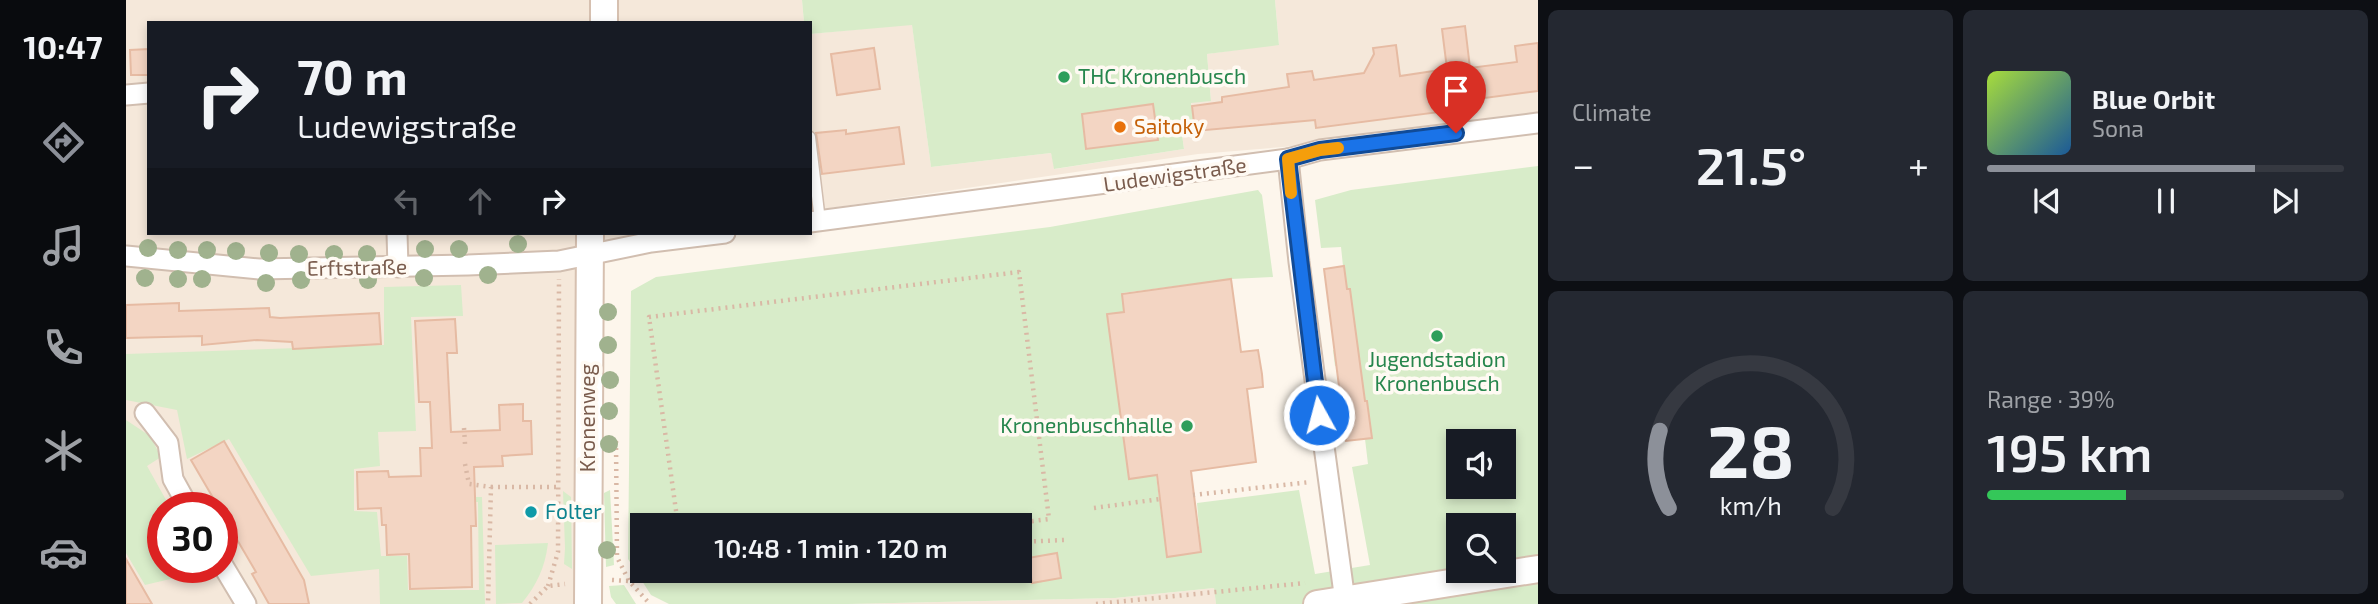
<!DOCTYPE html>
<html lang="en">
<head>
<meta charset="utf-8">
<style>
	:root { --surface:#171b24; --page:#242831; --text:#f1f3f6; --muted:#9ea1a6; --line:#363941; --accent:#8c9099 }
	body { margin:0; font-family:"Exo 2",sans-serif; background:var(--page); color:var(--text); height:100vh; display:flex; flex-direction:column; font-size:26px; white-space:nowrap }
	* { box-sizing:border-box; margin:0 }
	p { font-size:23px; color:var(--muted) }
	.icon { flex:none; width:38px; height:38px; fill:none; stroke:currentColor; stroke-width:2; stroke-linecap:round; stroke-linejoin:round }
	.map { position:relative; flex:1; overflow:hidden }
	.sheet { display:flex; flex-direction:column; gap:10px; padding:10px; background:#0d0f14; width:840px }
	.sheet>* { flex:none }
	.banner { position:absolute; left:21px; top:21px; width:665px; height:214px; border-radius:0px; box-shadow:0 4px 10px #0003; background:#171b24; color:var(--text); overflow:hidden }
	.fabs { position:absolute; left:1320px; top:429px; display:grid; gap:14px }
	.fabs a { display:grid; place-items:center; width:70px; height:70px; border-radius:0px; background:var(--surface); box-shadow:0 4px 10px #0003; font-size:35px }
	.speed { position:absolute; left:21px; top:492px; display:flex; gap:14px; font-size:35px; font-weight:700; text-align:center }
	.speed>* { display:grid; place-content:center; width:91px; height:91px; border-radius:50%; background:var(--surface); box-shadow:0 4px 10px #0003; line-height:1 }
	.speed .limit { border:10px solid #d22; background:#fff; color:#111 }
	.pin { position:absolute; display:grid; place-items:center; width:60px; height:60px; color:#fff; margin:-72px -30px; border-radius:50% 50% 50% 0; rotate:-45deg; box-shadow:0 0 7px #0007 }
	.pin .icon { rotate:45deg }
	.me { position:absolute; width:77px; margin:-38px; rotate:353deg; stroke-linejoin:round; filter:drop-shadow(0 0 5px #0008) }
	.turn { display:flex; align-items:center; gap:24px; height:147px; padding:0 35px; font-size:32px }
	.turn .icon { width:91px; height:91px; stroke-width:2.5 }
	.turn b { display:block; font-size:49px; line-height:60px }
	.lanes { display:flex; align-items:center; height:66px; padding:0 35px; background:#0003; justify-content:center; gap:35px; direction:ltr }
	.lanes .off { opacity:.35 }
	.big { font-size:52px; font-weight:600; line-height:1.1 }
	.sheet .tile { flex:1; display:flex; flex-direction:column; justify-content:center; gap:10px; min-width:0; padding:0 24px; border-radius:10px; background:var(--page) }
	.sheet .dial { align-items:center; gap:0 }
	.dial svg { height:182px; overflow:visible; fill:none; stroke:var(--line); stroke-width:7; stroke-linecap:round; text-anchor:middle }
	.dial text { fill:var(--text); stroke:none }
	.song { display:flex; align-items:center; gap:21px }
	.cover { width:84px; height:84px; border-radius:10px; background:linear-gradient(135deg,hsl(80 70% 55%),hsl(210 70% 35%)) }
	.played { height:7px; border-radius:4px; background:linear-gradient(90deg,var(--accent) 75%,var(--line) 75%) }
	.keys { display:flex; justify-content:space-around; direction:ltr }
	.heat { display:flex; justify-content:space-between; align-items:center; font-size:38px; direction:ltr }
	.charge { height:10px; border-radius:5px; background:linear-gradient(90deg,#34c759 39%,var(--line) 0) }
	.sheet .tiles { flex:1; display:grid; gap:10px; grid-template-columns:repeat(2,1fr) }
	.trip { position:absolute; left:504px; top:513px; width:402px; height:70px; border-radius:0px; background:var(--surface); box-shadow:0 4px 10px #0003; font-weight:600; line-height:70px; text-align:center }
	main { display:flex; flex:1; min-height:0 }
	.dock { display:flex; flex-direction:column; width:126px; justify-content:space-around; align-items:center; background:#090b0e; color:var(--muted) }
	.dock .icon { width:49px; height:49px }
	.dock .on { color:var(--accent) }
	.dock b { font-size:32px; color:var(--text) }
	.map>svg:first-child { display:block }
</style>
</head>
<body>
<main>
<nav class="dock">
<b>10:47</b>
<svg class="icon on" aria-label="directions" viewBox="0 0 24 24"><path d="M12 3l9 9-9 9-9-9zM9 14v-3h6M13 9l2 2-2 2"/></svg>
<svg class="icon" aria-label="music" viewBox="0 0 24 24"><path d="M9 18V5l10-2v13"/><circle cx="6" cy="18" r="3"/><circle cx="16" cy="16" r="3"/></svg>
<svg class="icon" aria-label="phone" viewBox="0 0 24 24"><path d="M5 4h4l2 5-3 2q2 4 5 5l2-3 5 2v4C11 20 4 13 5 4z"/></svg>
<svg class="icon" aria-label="climate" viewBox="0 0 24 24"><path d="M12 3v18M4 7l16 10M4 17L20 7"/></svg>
<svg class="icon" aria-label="car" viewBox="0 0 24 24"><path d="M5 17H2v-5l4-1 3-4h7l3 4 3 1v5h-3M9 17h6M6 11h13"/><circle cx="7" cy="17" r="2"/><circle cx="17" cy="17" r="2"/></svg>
</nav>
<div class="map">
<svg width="1412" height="604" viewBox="0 0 1412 604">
	<rect width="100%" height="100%" fill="#fdf6ec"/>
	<g fill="#f5e8da" fill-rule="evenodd">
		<path d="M0,0H676L678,23H23V233H540L471,243L474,604H0ZM37,508H96V567H37Z"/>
		<polygon points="1149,0 1412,0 1412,123 1194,150 1169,146 1072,154 684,211 684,34 786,24 805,167 925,153 929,169 1058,149 1055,126 1068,125 1065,102 1085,101 1081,54 1153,44"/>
		<polygon points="1088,588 1090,604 722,604 989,598"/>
	</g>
	<g fill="#d8ecc9" fill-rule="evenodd">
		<polygon points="676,0 1149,0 1153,45 1081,54 1085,101 1065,103 1068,125 1055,127 1058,149 928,169 925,153 805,167 786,25 684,34 684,23 678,23"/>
		<path d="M1412,166V604H1090L1088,588L989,598L722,604H543L525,595L502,559L505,291L530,277L924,227L1132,190L1136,195L1147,277L1105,279L996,293L998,312L981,314L1003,479L1030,475L1041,557L1075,552L1071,503L1173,490L1189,574L1244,565L1226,467L1242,464L1239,439L1220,441L1214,395H1217L1213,365L1209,366L1207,350H1211L1198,269L1217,266L1215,247L1195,248L1189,200L1225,190ZM1332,441H1377V486H1332ZM516,525H894V570H516ZM1332,525H1377V570H1332Z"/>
		<polygon points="335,285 337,316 285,317 290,431 252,432 254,466 228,469 228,511 251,512 255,556 281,556 282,590 353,590 352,502 337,502 336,497 356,497 359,604 254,604 253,569 185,576 103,439 61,459 51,410 0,400 0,354 258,345 258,287"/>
		<polygon points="0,420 24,436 35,457 21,466 44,507 37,508 37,567 76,567 78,571 19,585 0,553"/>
		<polygon points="484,490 488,565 480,567 478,493"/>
		<polygon points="437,491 445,497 446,569 438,564 439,548"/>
		<path d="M422,543C419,568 411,584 396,603L370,604L369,545Z"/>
		<polygon points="498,585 510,604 490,604 485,597 483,586"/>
	</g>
	<g fill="#f3d5c3" stroke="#e6bba3" stroke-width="2">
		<polygon points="1339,26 1344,68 1391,62 1389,46 1412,43 1412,91 1328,102 1329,110 1190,128 1189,120 1069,131 1066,106 1096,102 1096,97 1163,87 1161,74 1186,71 1188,80 1238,73 1248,54 1247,48 1270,45 1274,76 1321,69 1316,29"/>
		<polygon points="748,48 754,89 711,95 705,54"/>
		<polygon points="23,49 23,75 5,75 4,50"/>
		<polygon points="1027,104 1032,140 960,149 956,114"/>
		<polygon points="773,127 778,164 696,174 690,133 720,130 720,134"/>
		<polygon points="1218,266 1221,289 1224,289 1239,401 1241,401 1246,438 1220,441 1198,269"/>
		<polygon points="1105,279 1115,352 1132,350 1136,374 1137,387 1121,389 1130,462 1065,471 1075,552 1041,557 1031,475 1003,479 981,314 998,312 996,294"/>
		<polygon points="53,303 53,311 143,308 144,317 154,318 253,313 255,344 167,349 166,342 131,340 76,345 76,336 0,338 0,305"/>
		<polygon points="329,319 331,353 321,353 325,432 374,430 373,405 397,404 397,421 405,421 406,454 376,456 377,466 348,467 350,526 345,526 346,587 284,589 283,554 261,555 260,525 256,525 255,508 232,509 231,472 262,471 263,477 295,476 294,448 306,448 304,402 293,402 289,321"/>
		<polygon points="98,441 178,580 183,604 143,604 126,574 130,572 96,514 96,508 93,508 65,460"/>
		<polygon points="931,553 935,578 906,583 902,558"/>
		<polygon points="0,559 26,604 0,604"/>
	</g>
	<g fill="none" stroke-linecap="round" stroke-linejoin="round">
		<defs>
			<polyline id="lane" points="684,137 694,221"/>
			<g id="street">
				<polyline points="0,95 23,93"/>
				<polyline points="1162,159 1173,262 1219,601"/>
				<polyline points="684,222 1162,159 1194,150 1412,123"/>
				<polyline points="271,233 272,267"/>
				<polyline points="0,256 133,269 342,265 433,261 525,242 599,233"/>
				<polyline points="19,413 42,443 47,479 63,508"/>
				<polyline points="96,564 120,604"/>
			</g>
			<g id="secondary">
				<polyline points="478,23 478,0"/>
				<polyline points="462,604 464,233"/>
				<polyline points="1191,604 1412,569"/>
			</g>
		</defs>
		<use href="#lane" stroke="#d1beb0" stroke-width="13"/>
		<use href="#street" stroke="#d1beb0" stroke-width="23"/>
		<use href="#secondary" stroke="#d6c0b0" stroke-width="30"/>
		<g stroke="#d9b8a5" stroke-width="4.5" stroke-dasharray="2 5" stroke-linecap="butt">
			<polyline points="338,428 339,444"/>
			<polyline points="490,441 491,557 503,581"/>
			<polyline points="339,464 343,484 365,487 362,604"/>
			<polyline points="365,487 430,487"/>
			<polyline points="1067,495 1184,482"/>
			<polyline points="968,508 1034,499"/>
			<polyline points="552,525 523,317 893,272 923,519 875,525"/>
			<polyline points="894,542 938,540"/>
			<polyline points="486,580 503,581 524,604"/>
			<polyline points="422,586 432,552 433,279"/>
			<polyline points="404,604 422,586 439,584"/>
			<polyline points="970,604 1179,583"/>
		</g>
		<use href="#lane" stroke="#fff" stroke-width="10"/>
		<use href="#street" stroke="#fff" stroke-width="19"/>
		<use href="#secondary" stroke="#fff" stroke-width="26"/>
	</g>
	<g fill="#a0b28e">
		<circle cx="392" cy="244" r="9"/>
		<circle cx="22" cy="248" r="9"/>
		<circle cx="299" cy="249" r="9"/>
		<circle cx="333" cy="249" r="9"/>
		<circle cx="52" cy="250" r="9"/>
		<circle cx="81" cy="250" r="9"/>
		<circle cx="110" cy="251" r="9"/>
		<circle cx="143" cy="253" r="9"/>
		<circle cx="173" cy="254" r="9"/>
		<circle cx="208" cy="254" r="9"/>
		<circle cx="241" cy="254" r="9"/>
		<circle cx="362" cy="275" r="9"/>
		<circle cx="19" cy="278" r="9"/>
		<circle cx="298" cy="278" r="9"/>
		<circle cx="52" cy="279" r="9"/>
		<circle cx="76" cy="279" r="9"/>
		<circle cx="175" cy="280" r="9"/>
		<circle cx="242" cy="280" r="9"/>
		<circle cx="140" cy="283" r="9"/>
		<circle cx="482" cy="312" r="9"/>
		<circle cx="482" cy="345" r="9"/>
		<circle cx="484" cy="380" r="9"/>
		<circle cx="483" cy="411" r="9"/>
		<circle cx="483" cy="444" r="9"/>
		<circle cx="481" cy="550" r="9"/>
	</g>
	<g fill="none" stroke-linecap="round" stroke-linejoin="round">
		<defs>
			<polyline id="route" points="1193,415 1162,159 1194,150 1330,133"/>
		</defs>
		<use href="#route" stroke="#114b97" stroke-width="18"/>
		<use href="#route" stroke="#1a73e8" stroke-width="12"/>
		<polyline stroke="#f59e0b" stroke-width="12" points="1165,193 1162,159 1194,150 1212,148"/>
	</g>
	<g fill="#2e9e5b" stroke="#fffaf3" stroke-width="2.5">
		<circle cx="938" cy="77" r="7"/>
		<circle cx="1311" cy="336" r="7"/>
		<circle cx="1061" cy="426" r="7"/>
	</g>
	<circle fill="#e8710a" stroke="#fffaf3" stroke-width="2.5" cx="994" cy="127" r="7"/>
	<circle fill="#0f9aa8" stroke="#fffaf3" stroke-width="2.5" cx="405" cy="512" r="7"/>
	<g text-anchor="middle" stroke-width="7" stroke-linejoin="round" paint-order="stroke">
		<g font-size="21" fill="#27864d" stroke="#fffaf3" text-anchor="start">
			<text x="952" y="84">THC Kronenbusch</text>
			<text x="1311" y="367" text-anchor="middle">Jugendstadion<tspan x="1311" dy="24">Kronenbusch</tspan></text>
			<text x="1047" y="433" text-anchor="end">Kronenbuschhalle</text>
		</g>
		<g font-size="21" fill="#c56008" stroke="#fffaf3" text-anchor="start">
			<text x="1008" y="134">Saitoky</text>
		</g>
		<g font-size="21" fill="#7a5c4d" stroke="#fffaf3">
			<text transform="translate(1049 175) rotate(-8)" y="7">Ludewigstraße</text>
			<text transform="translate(231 268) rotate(-1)" y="7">Erftstraße</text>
			<text transform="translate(462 418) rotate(-90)" y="7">Kronenweg</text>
		</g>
		<g font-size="21" fill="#0d838f" stroke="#fffaf3" text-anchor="start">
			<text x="419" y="519">Folter</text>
		</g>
	</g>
</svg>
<div class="fabs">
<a><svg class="icon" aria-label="sound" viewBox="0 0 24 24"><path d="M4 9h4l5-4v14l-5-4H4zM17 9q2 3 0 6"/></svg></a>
<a><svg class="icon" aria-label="search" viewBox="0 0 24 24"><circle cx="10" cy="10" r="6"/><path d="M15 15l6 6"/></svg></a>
</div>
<div class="speed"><div class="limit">30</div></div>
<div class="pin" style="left:1330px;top:133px;background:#d93025"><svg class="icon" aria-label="arrive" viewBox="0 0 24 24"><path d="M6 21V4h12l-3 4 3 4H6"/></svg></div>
<svg class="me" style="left:1193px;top:415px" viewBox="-20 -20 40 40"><circle r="17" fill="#1a73e8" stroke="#fff" stroke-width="3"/><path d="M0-11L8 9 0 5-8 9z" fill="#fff"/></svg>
<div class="trip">10:48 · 1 min · 120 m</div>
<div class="banner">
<div class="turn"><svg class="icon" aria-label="right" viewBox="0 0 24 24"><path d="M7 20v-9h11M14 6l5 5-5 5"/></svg><div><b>70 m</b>Ludewigstraße</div></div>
<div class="lanes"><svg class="icon off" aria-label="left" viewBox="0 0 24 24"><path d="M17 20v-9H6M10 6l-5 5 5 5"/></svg><svg class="icon off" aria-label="ahead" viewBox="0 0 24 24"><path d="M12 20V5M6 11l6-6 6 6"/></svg><svg class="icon" aria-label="right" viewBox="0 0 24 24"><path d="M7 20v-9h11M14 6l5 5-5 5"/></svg></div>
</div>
</div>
<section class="sheet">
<div class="tiles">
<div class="tile"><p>Climate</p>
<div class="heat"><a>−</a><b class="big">21.5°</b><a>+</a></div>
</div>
<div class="tile">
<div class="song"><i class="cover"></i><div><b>Blue Orbit</b><p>Sona</p></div></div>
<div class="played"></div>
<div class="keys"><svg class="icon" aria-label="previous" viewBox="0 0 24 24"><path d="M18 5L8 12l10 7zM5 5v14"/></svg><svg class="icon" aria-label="pause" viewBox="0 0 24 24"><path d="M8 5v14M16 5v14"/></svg><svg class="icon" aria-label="next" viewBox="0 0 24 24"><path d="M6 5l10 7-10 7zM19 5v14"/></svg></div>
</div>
<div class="tile dial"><svg viewBox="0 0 100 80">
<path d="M14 69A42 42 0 1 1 86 69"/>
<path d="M14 69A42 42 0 0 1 10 35" stroke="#8c9099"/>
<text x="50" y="56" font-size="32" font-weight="700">28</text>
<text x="50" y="72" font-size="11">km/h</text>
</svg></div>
<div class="tile"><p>Range · 39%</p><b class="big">195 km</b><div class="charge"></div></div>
</div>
</section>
</main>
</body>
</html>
